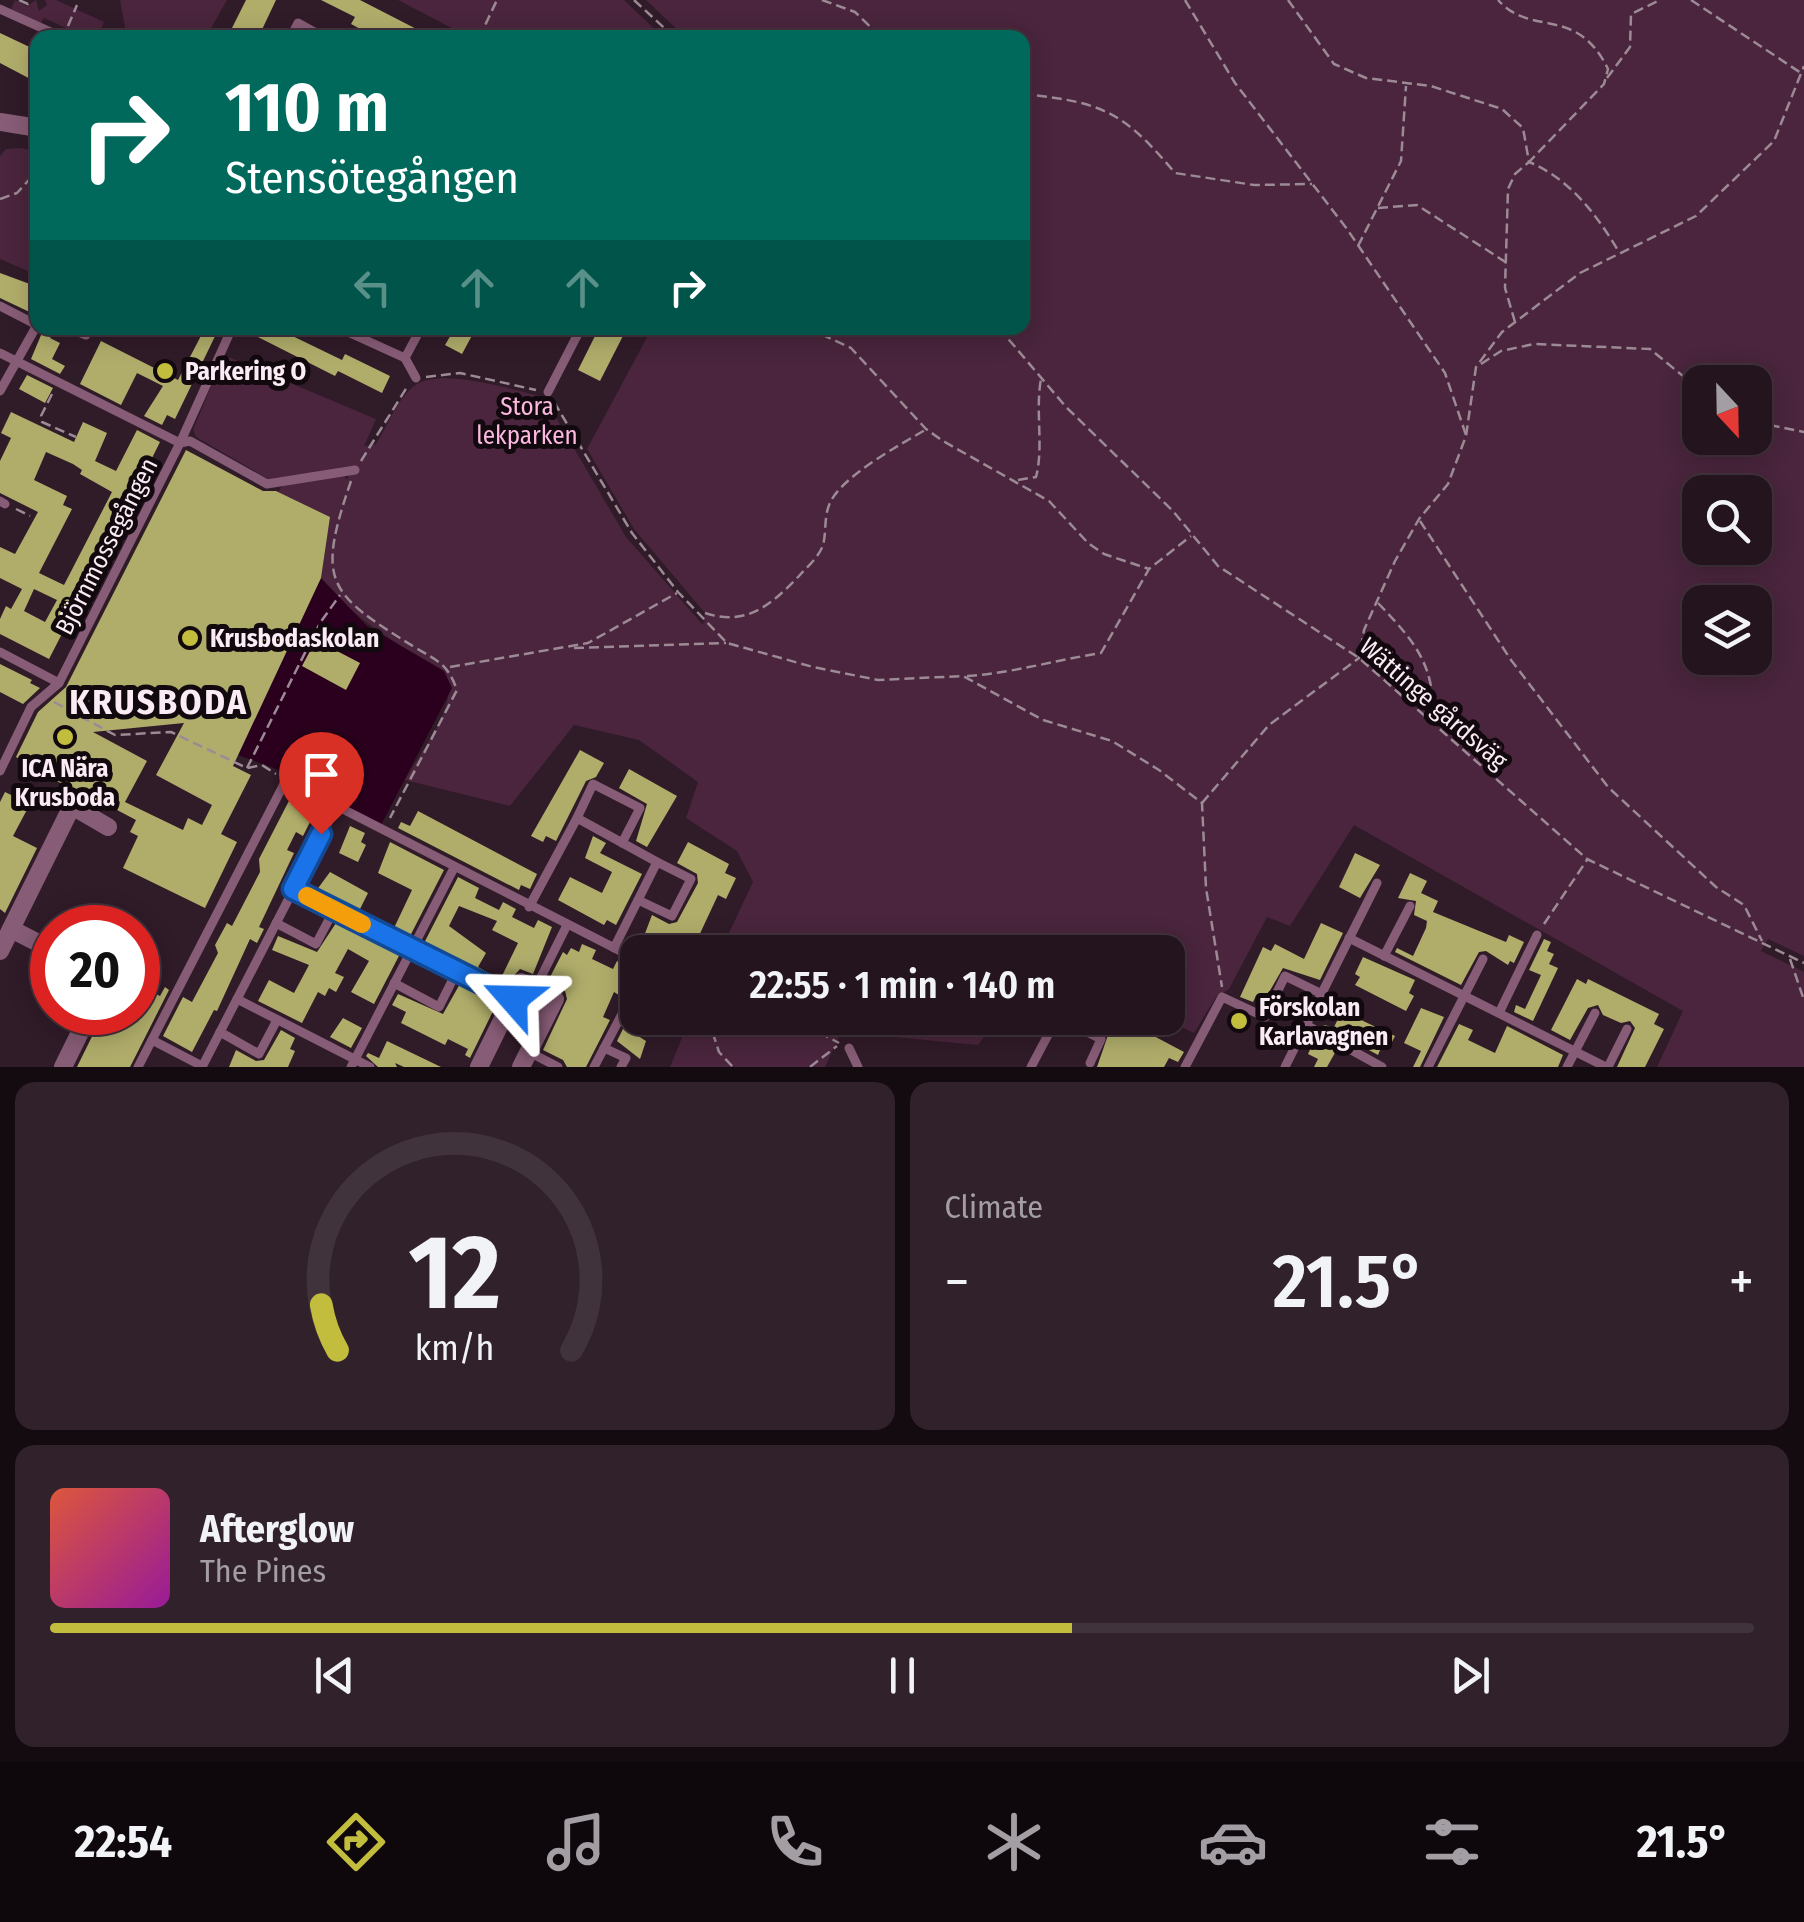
<!DOCTYPE html>
<html lang="en">
<head>
<meta charset="utf-8">
<style>
	:root { --surface:#24141e; --page:#30212b; --text:#f1f3f6; --muted:#a39ea4; --line:#41333c; --accent:#c3bd3e }
	body { margin:0; font-family:"Fira Sans Condensed",sans-serif; background:var(--page); color:var(--text); height:100vh; display:flex; flex-direction:column; font-size:38px; white-space:nowrap }
	* { box-sizing:border-box; margin:0 }
	p { font-size:32px; color:var(--muted) }
	.icon { flex:none; width:55px; height:55px; fill:none; stroke:currentColor; stroke-width:2; stroke-linecap:round; stroke-linejoin:round }
	.map { position:relative; height:1067px; overflow:hidden }
	.sheet { display:flex; flex-direction:column; gap:15px; padding:15px; background:#140b10; flex:1 }
	.sheet>* { flex:none }
	.top-card { position:absolute; left:30px; top:30px; width:1000px; height:305px; border-radius:20px; box-shadow:0 5px 25px #0003,0 0 0 2px var(--line); background:#00695c; color:#fff; overflow:hidden }
	.needle { width:65px; rotate:158deg }
	.buttons { position:absolute; left:1682px; top:365px; display:grid; gap:20px }
	.buttons a { display:grid; place-items:center; width:90px; height:90px; border-radius:20px; background:var(--surface); box-shadow:0 5px 25px #0003,0 0 0 2px var(--line); font-size:50px }
	.speed { position:absolute; left:30px; top:905px; display:flex; gap:20px; font-size:50px; font-weight:700; text-align:center }
	.speed>* { display:grid; place-content:center; width:130px; height:130px; border-radius:50%; background:var(--surface); box-shadow:0 5px 25px #0003,0 0 0 2px var(--line); line-height:1 }
	.speed .limit { border:15px solid #d22; background:#fff; color:#111 }
	.pin { position:absolute; display:grid; place-items:center; width:85px; height:85px; color:#fff; margin:-102px -42px; border-radius:50% 50% 50% 0; rotate:-45deg; box-shadow:0 0 10px #0007 }
	.pin .icon { rotate:45deg }
	.me { position:absolute; width:110px; margin:-55px; rotate:295deg; stroke-linejoin:round; filter:drop-shadow(0 0 8px #0008) }
	.turn { display:flex; align-items:center; gap:35px; height:210px; padding:0 30px; font-size:45px }
	.turn .icon { width:130px; height:130px; stroke-width:2.5 }
	.turn b { display:block; font-size:70px; line-height:85px }
	.lanes { display:flex; align-items:center; height:95px; padding:0 30px; background:#0003; justify-content:center; gap:50px; direction:ltr }
	.lanes .off { opacity:.35 }
	.big { font-size:75px; font-weight:600; line-height:1.1 }
	.sheet .card { flex:1; display:flex; flex-direction:column; justify-content:center; gap:15px; min-width:0; padding:0 35px; border-radius:20px; background:var(--page) }
	.sheet .dial { align-items:center; gap:0 }
	.dial svg { height:260px; overflow:visible; fill:none; stroke:var(--line); stroke-width:7; stroke-linecap:round; text-anchor:middle }
	.dial text { fill:var(--text); stroke:none }
	.song { display:flex; align-items:center; gap:30px }
	.cover { width:120px; height:120px; border-radius:15px; background:linear-gradient(135deg,hsl(10 70% 55%),hsl(300 70% 35%)) }
	.played { height:10px; border-radius:5px; background:linear-gradient(90deg,var(--accent) 60%,var(--line) 60%) }
	.keys { display:flex; justify-content:space-around; direction:ltr }
	.heat { display:flex; justify-content:space-between; align-items:center; font-size:55px; direction:ltr }
	.sheet .tiles { flex:1; display:grid; gap:15px; grid-template-columns:1fr 1fr }
	.card:last-child { grid-column:span 2 }
	.trip { position:absolute; left:620px; top:935px; width:565px; height:100px; border-radius:20px; background:var(--surface); box-shadow:0 5px 25px #0003,0 0 0 2px var(--line); font-weight:600; line-height:100px; text-align:center }
	.tabs { display:flex; height:160px; justify-content:space-around; align-items:center; background:#0e080c; color:var(--muted) }
	.tabs .icon { width:70px; height:70px }
	.tabs .active { color:var(--accent) }
	.tabs b { font-size:45px; color:var(--text) }
	.map>svg:first-child { display:block }
</style>
</head>
<body>
<div class="map">
<svg width="1804" height="1067" viewBox="0 0 1804 1067">
	<rect width="100%" height="100%" fill="#301b28"/>
	<g fill="#4a253d" fill-rule="evenodd">
		<polygon points="15,0 27,6 36,0 39,11 47,5 45,0 56,0 104,22 97,37 86,37 44,18 41,23 11,9"/>
		<polygon points="120,0 227,0 206,37 127,38"/>
		<polygon points="398,0 624,0 663,37 469,37"/>
		<path d="M646,0H1804V956L1768,939L1761,951L1804,972V1067H1657L1683,1011L1354,825L1290,926L1267,917L1229,989L1216,997L1194,1033L1164,1018H1168V952H720L753,882L737,851L686,818L698,782L639,740L574,725L510,806L405,780C420,752 463,702 444,671C397,644 355,621 321,578L330,517L278,492L283,484L344,476L347,480L352,466L270,480L196,437L193,430L224,355L376,419L364,446L376,444C387,427 399,395 417,384C447,368 512,390 544,397L626,537L703,625L705,613L634,529L587,449L652,328H1022V38L685,37ZM1700,382H1755V438H1700ZM1700,492H1755V548H1700ZM1700,602H1755V658H1700Z"/>
		<polygon points="22,148 37,153 37,275 0,259 0,156 6,149"/>
		<polygon points="690,1018 998,1018 978,1045 841,1032 825,1067 670,1067"/>
	</g>
	<polygon fill="#2b001e" points="321,578 367,626 444,671 452,688 380,827 282,771 238,755"/>
	<g fill="#b0ad6b" fill-rule="evenodd">
		<polygon points="246,0 276,0 258,38 227,38"/>
		<polygon points="321,0 360,0 434,38 377,38 351,24 355,17"/>
		<polygon points="0,33 38,51 38,83 0,63"/>
		<polygon points="0,273 38,287 38,316 0,298"/>
		<polygon points="44,328 55,328 50,338 60,343 52,359 65,366 60,374 31,359"/>
		<polygon points="205,328 219,328 175,419 167,415 162,425 144,416 163,386 137,373 121,405 80,384 101,341 178,380"/>
		<polygon points="240,328 276,328 342,360 345,354 390,376 382,393 338,371 335,376"/>
		<polygon points="455,328 476,328 462,354 445,345"/>
		<polygon points="599,328 627,328 600,381 578,370"/>
		<polygon points="27,375 53,388 45,403 19,389"/>
		<path d="M11,412L74,442L83,422L107,433L95,461L116,471L137,430L160,442L129,504L138,508L76,631L66,626L49,659L0,634V619L6,606L11,609L22,589L0,578V547L15,554L38,512L0,493V461L11,438L1,433ZM46,452L73,464L82,470L80,474L112,492L64,585L39,573L72,509L63,505L67,496L34,480ZM34,589L57,600L45,622L24,611Z"/>
		<path d="M186,450L263,491H276L330,517L321,578L233,766L251,775L221,834L237,842L205,908L123,868L138,836L130,832L136,820L100,801L98,805L16,757L38,712L66,687ZM184,723L156,775L212,805L202,825L188,818L183,830L125,802L147,761L93,732Z"/>
		<polygon points="316,640 360,663 346,690 302,666"/>
		<polygon points="0,664 32,680 30,683 40,688 23,704 0,692"/>
		<polygon points="580,750 604,763 596,777 586,781 556,841 546,836 543,842 531,836"/>
		<polygon points="629,769 677,796 647,847 636,841 647,804 619,788"/>
		<polygon points="5,792 30,804 13,836 37,848 5,913 0,909 0,802"/>
		<polygon points="292,795 317,808 303,836 296,832 287,850 294,853 259,927 264,929 257,943 250,939 217,1011 214,1010 192,1052 163,1036 183,997 192,1002 218,953 215,945 227,923 232,926 260,872 259,859"/>
		<polygon points="418,811 537,874 530,889 521,885 519,890 398,828 401,822 410,826"/>
		<polygon points="350,826 365,833 361,842 366,845 358,862 339,853"/>
		<polygon points="593,836 606,843 600,853 642,874 616,925 607,920 604,925 558,900 570,877 602,893 612,872 585,858"/>
		<polygon points="390,842 444,870 409,938 316,891 330,872 368,893 360,909 394,928 412,890 378,873"/>
		<polygon points="688,842 729,864 725,873 736,878 726,899 718,895 697,940 720,952 689,952 664,940 652,950 641,944 652,915 669,924 677,922 698,883 697,874 677,863"/>
		<polygon points="1355,853 1380,865 1360,898 1339,887"/>
		<polygon points="1410,873 1427,881 1421,893 1438,901 1433,912 1506,942 1509,935 1524,942 1514,963 1510,961 1508,965 1486,951 1479,952 1461,985 1395,952 1397,948 1413,956 1426,928 1427,921 1414,915 1416,901 1398,898"/>
		<path d="M458,877L479,888L475,898L499,910L503,902L516,909L512,917L534,928L538,920L552,927L533,974L520,969L505,986L423,945ZM459,906L497,921L492,930L518,943L500,980L478,967L486,953L449,926Z"/>
		<polygon points="338,920 401,952 374,1004 351,992 369,961 348,949 335,973 344,977 336,992 329,988 325,996 318,992 302,1023 258,1001 269,980 294,993 309,965 272,950 278,936 317,952"/>
		<polygon points="1321,923 1343,933 1320,980 1283,968 1264,1001 1256,996 1253,1002 1240,997 1263,947 1271,951 1275,944 1304,959"/>
		<polygon points="1544,939 1551,942 1547,951 1554,954 1549,964 1558,968 1533,1021 1514,1012 1516,1005 1525,1009 1541,975 1529,970"/>
		<polygon points="582,944 596,950 592,959 613,969 617,961 638,972 638,976 622,997 614,992 603,1017 610,1020 586,1067 567,1067 563,1060 543,1050 567,999 565,991 548,981 563,952 567,955 571,948 579,952"/>
		<polygon points="1363,957 1415,980 1409,993 1414,996 1406,1011 1355,985 1360,977 1355,974"/>
		<polygon points="1577,979 1586,984 1588,979 1659,1014 1654,1024 1664,1029 1645,1067 1617,1067 1635,1028 1630,1021 1621,1023 1603,1015 1598,1005 1588,1008 1570,1040 1551,1030"/>
		<polygon points="461,982 498,1001 470,1058 465,1055 468,1049 448,1039 445,1045 401,1023 406,1012 392,1005 398,994 443,1014"/>
		<polygon points="138,985 160,996 165,987 169,990 130,1067 77,1067 104,1012 138,1012"/>
		<polygon points="1421,1008 1444,1017 1420,1067 1413,1067 1421,1051 1404,1043"/>
		<polygon points="1342,1011 1395,1036 1389,1048 1382,1045 1378,1055 1323,1025 1334,1027"/>
		<polygon points="343,1018 362,1028 351,1048 330,1037"/>
		<polygon points="1076,1018 1139,1018 1135,1026 1184,1052 1178,1062 1169,1058 1164,1067 1097,1067 1108,1035"/>
		<polygon points="1459,1024 1473,1030 1468,1040 1495,1053 1507,1026 1563,1055 1558,1067 1437,1067"/>
		<polygon points="624,1027 646,1041 640,1059 617,1041"/>
		<polygon points="281,1030 295,1038 290,1049 295,1051 288,1067 229,1067 236,1050 256,1061 264,1060"/>
		<polygon points="1315,1039 1336,1051 1327,1067 1314,1067 1318,1059 1308,1054"/>
		<polygon points="387,1041 441,1067 404,1067 395,1063 397,1067 378,1067 366,1056 368,1053 379,1058"/>
	</g>
	<g fill="none" stroke-linecap="round" stroke-linejoin="round">
		<g stroke="#9c8a95" stroke-width="2.5" stroke-dasharray="10 5" stroke-linecap="butt">
			<polyline points="19,0 28,4 30,0"/>
			<polyline points="634,0 675,38"/>
			<polyline points="822,0 855,12 882,38"/>
			<polyline points="1185,0 1235,83 1347,229 1445,373 1466,435"/>
			<path d="M1288,0L1334,64L1366,78L1431,86L1502,109L1523,128L1529,162L1604,84L1608,69C1576,4 1532,38 1498,0"/>
			<polyline points="1691,0 1801,73"/>
			<polyline points="68,26 77,5"/>
			<polyline points="479,38 497,0"/>
			<polyline points="1607,78 1630,47 1631,14 1660,0"/>
			<path d="M1022,94C1102,102 1123,111 1175,173L1254,185L1312,184"/>
			<polyline points="0,199 17,193 38,170"/>
			<polyline points="1378,208 1417,205 1507,263"/>
			<polyline points="1358,246 1401,161 1406,86"/>
			<path d="M1515,322L1505,288L1508,189L1515,174L1529,162C1570,179 1597,215 1619,252"/>
			<polyline points="808,328 851,348 926,429 943,441 1049,501 1088,543 1104,554 1149,569"/>
			<polyline points="999,328 1066,407 1173,511 1218,566 1359,658 1587,859 1804,963"/>
			<polyline points="1481,364 1501,351 1534,344 1650,349 1700,390"/>
			<polyline points="426,377 460,373 536,390"/>
			<polyline points="52,394 41,416 42,422 76,437"/>
			<polyline points="554,402 632,533 678,592 727,643 813,667 878,680 963,676 1043,720 1112,741 1159,770 1202,803 1206,888 1222,987"/>
			<polyline points="1755,422 1804,432"/>
			<polyline points="361,461 407,387"/>
			<path d="M1018,480L1036,477C1044,446 1035,411 1041,379"/>
			<path d="M351,481C316,583 327,593 416,648C439,662 447,663 457,690L390,818"/>
			<polyline points="16,509 30,516"/>
			<polyline points="1420,521 1511,660 1608,787 1716,887 1744,905 1762,941"/>
			<path d="M1378,603C1417,644 1436,666 1433,726"/>
			<path d="M705,613C747,627 772,604 799,576C807,567 819,557 823,545C827,530 823,514 832,499C848,473 898,446 925,430"/>
			<polyline points="574,648 726,643"/>
			<polyline points="450,667 588,643 677,593"/>
			<path d="M967,676C1013,673 1056,660 1101,653L1149,569L1191,536"/>
			<polyline points="54,702 115,735 171,732 247,768 262,765 276,774"/>
			<polyline points="247,768 320,623 340,595"/>
			<polyline points="1202,803 1269,725 1359,658 1364,630 1395,561 1419,519 1448,484 1466,436 1476,367 1502,332 1580,273 1696,216 1774,141 1804,66"/>
			<polyline points="1544,924 1587,860"/>
			<polyline points="1790,959 1804,1000"/>
			<polyline points="708,1018 719,1052 733,1067"/>
			<polyline points="793,1018 839,1043"/>
			<polyline points="810,1067 837,1046"/>
		</g>
		<g stroke="#875c76" stroke-width="9">
			<polyline points="0,9 64,38"/>
			<polyline points="290,38 298,23 325,38"/>
			<polyline points="0,306 37,325 0,391"/>
			<polyline points="84,328 81,333 86,335"/>
			<polyline points="339,328 405,358"/>
			<polyline points="0,353 180,443 190,441 267,484 355,470"/>
			<polyline points="416,378 405,358 421,328"/>
			<polyline points="548,392 581,328"/>
			<polyline points="0,501 5,504"/>
			<polyline points="0,652 59,683"/>
			<polyline points="0,771 31,707 59,683 180,443 232,328"/>
			<polyline points="577,818 593,784 640,808 622,843"/>
			<polyline points="293,889 513,999"/>
			<polyline points="638,900 672,916 691,879 657,862"/>
			<polyline points="529,907 577,818 657,862 614,948"/>
			<polyline points="276,923 316,944 334,910"/>
			<polyline points="1349,938 1606,1067"/>
			<polyline points="1384,956 1410,906"/>
			<polyline points="394,983 439,1007 456,973"/>
			<polyline points="535,989 567,925"/>
			<polyline points="237,999 370,1067"/>
			<polyline points="1499,1013 1537,935"/>
			<polyline points="1059,1018 1101,1039 1090,1063"/>
			<polyline points="1306,1025 1382,1067"/>
			<polyline points="220,1032 259,1054 277,1020"/>
			<polyline points="152,1040 202,1066"/>
			<polyline points="604,1048 626,1058 621,1067"/>
			<polyline points="849,1048 858,1067"/>
			<polyline points="529,1052 558,1067"/>
			<polyline points="138,1067 286,780 638,960"/>
			<polyline points="202,1067 336,807"/>
			<polyline points="351,1067 454,868"/>
			<polyline points="594,1067 638,984"/>
			<polyline points="1031,1067 1057,1018"/>
			<polyline points="1185,1067 1222,997 1265,1017 1285,976 1322,994"/>
			<polyline points="1285,1067 1377,883"/>
			<polyline points="1428,1067 1483,959"/>
			<polyline points="1567,1067 1595,1013"/>
			<polyline points="1608,1067 1627,1029"/>
		</g>
		<g stroke="#875c76" stroke-width="18">
			<polyline points="0,122 38,128"/>
			<polyline points="11,929 52,950"/>
			<polyline points="0,951 72,806 108,827"/>
			<polyline points="63,1067 90,1012"/>
			<polyline points="479,1067 521,982 555,999 521,1067"/>
		</g>
	</g>
	<g fill="none" stroke-linecap="round" stroke-linejoin="round">
		<defs>
			<polyline id="route" points="321,834 293,889 513,999"/>
		</defs>
		<use href="#route" stroke="#114b97" stroke-width="25"/>
		<use href="#route" stroke="#1a73e8" stroke-width="18"/>
		<polyline stroke="#f59e0b" stroke-width="18" points="307,896 362,924"/>
	</g>
	<g fill="#c3bd3e" stroke="#12090f" stroke-width="4">
		<circle cx="165" cy="371" r="10"/>
		<circle cx="190" cy="638" r="10"/>
		<circle cx="65" cy="737" r="10"/>
		<circle cx="1239" cy="1021" r="10"/>
	</g>
	<g text-anchor="middle" stroke-width="10" stroke-linejoin="round" paint-order="stroke">
		<g font-size="25" font-weight="bold" fill="#fbebf4" stroke="#12090f" text-anchor="start">
			<text x="185" y="380">Parkering O</text>
			<text x="210" y="647">Krusbodaskolan</text>
			<text x="65" y="777" text-anchor="middle">ICA Nära<tspan x="65" dy="29">Krusboda</tspan></text>
			<text x="1259" y="1016">Förskolan<tspan x="1259" dy="29">Karlavagnen</tspan></text>
		</g>
		<g font-size="25" fill="#fcb8e1" stroke="#12090f">
			<text x="527" y="415">Stora<tspan x="527" dy="29">lekparken</tspan></text>
		</g>
		<g font-size="25" fill="#fbebf4" stroke="#12090f">
			<text transform="translate(106 546) rotate(-63)" y="9">Björnmossegången</text>
			<text transform="translate(1434 703) rotate(41)" y="9">Wättinge gårdsväg</text>
		</g>
		<g font-size="35" font-weight="bold" letter-spacing="2.5" fill="#fbebf4" stroke="#12090f">
			<text x="159" y="714">KRUSBODA</text>
		</g>
	</g>
</svg>
<div class="buttons">
<a><svg class="needle" viewBox="-14 -14 28 28"><path d="M0-13l5 13h-10z" fill="#e53935"/><path d="M0 13l5-13h-10z" fill="#a39ea4"/></svg></a>
<a><svg class="icon" aria-label="search" viewBox="0 0 24 24"><circle cx="10" cy="10" r="6"/><path d="M15 15l6 6"/></svg></a>
<a><svg class="icon" aria-label="layers" viewBox="0 0 24 24"><path d="M12 4l9 5-9 5-9-5zM3 14l9 5 9-5"/></svg></a>
</div>
<div class="speed"><div class="limit">20</div></div>
<div class="pin" style="left:321px;top:834px;background:#d93025"><svg class="icon" aria-label="arrive" viewBox="0 0 24 24"><path d="M6 21V4h12l-3 4 3 4H6"/></svg></div>
<svg class="me" style="left:513px;top:999px" viewBox="-20 -20 40 40"><path d="M0-17L14 15 0 8-14 15z" fill="#1a73e8" stroke="#fff" stroke-width="4"/></svg>
<div class="trip">22:55 · 1 min · 140 m</div>
<div class="top-card">
<div class="turn"><svg class="icon" aria-label="right" viewBox="0 0 24 24"><path d="M7 20v-9h11M14 6l5 5-5 5"/></svg><div><b>110 m</b>Stensötegången</div></div>
<div class="lanes"><svg class="icon off" aria-label="left" viewBox="0 0 24 24"><path d="M17 20v-9H6M10 6l-5 5 5 5"/></svg><svg class="icon off" aria-label="ahead" viewBox="0 0 24 24"><path d="M12 20V5M6 11l6-6 6 6"/></svg><svg class="icon off" aria-label="ahead" viewBox="0 0 24 24"><path d="M12 20V5M6 11l6-6 6 6"/></svg><svg class="icon" aria-label="right" viewBox="0 0 24 24"><path d="M7 20v-9h11M14 6l5 5-5 5"/></svg></div>
</div>
</div>
<section class="sheet">
<div class="tiles">
<div class="card dial"><svg viewBox="0 0 100 80">
<path d="M14 69A42 42 0 1 1 86 69"/>
<path d="M14 69A42 42 0 0 1 9 55" stroke="#c3bd3e"/>
<text x="50" y="56" font-size="32" font-weight="700">12</text>
<text x="50" y="72" font-size="11">km/h</text>
</svg></div>
<div class="card"><p>Climate</p>
<div class="heat"><a>−</a><b class="big">21.5°</b><a>+</a></div>
</div>
<div class="card">
<div class="song"><i class="cover"></i><div><b>Afterglow</b><p>The Pines</p></div></div>
<div class="played"></div>
<div class="keys"><svg class="icon" aria-label="previous" viewBox="0 0 24 24"><path d="M18 5L8 12l10 7zM5 5v14"/></svg><svg class="icon" aria-label="pause" viewBox="0 0 24 24"><path d="M8 5v14M16 5v14"/></svg><svg class="icon" aria-label="next" viewBox="0 0 24 24"><path d="M6 5l10 7-10 7zM19 5v14"/></svg></div>
</div>
</div>
</section>
<nav class="tabs">
<b>22:54</b>
<svg class="icon active" aria-label="directions" viewBox="0 0 24 24"><path d="M12 3l9 9-9 9-9-9zM9 14v-3h6M13 9l2 2-2 2"/></svg>
<svg class="icon" aria-label="music" viewBox="0 0 24 24"><path d="M9 18V5l10-2v13"/><circle cx="6" cy="18" r="3"/><circle cx="16" cy="16" r="3"/></svg>
<svg class="icon" aria-label="phone" viewBox="0 0 24 24"><path d="M5 4h4l2 5-3 2q2 4 5 5l2-3 5 2v4C11 20 4 13 5 4z"/></svg>
<svg class="icon" aria-label="climate" viewBox="0 0 24 24"><path d="M12 3v18M4 7l16 10M4 17L20 7"/></svg>
<svg class="icon" aria-label="car" viewBox="0 0 24 24"><path d="M5 17H2v-5l4-1 3-4h7l3 4 3 1v5h-3M9 17h6M6 11h13"/><circle cx="7" cy="17" r="2"/><circle cx="17" cy="17" r="2"/></svg>
<svg class="icon" aria-label="filters" viewBox="0 0 24 24"><path d="M4 7h16M4 17h16"/><circle cx="9" cy="7" r="2"/><circle cx="15" cy="17" r="2"/></svg>
<b>21.5°</b>
</nav>
</body>
</html>
